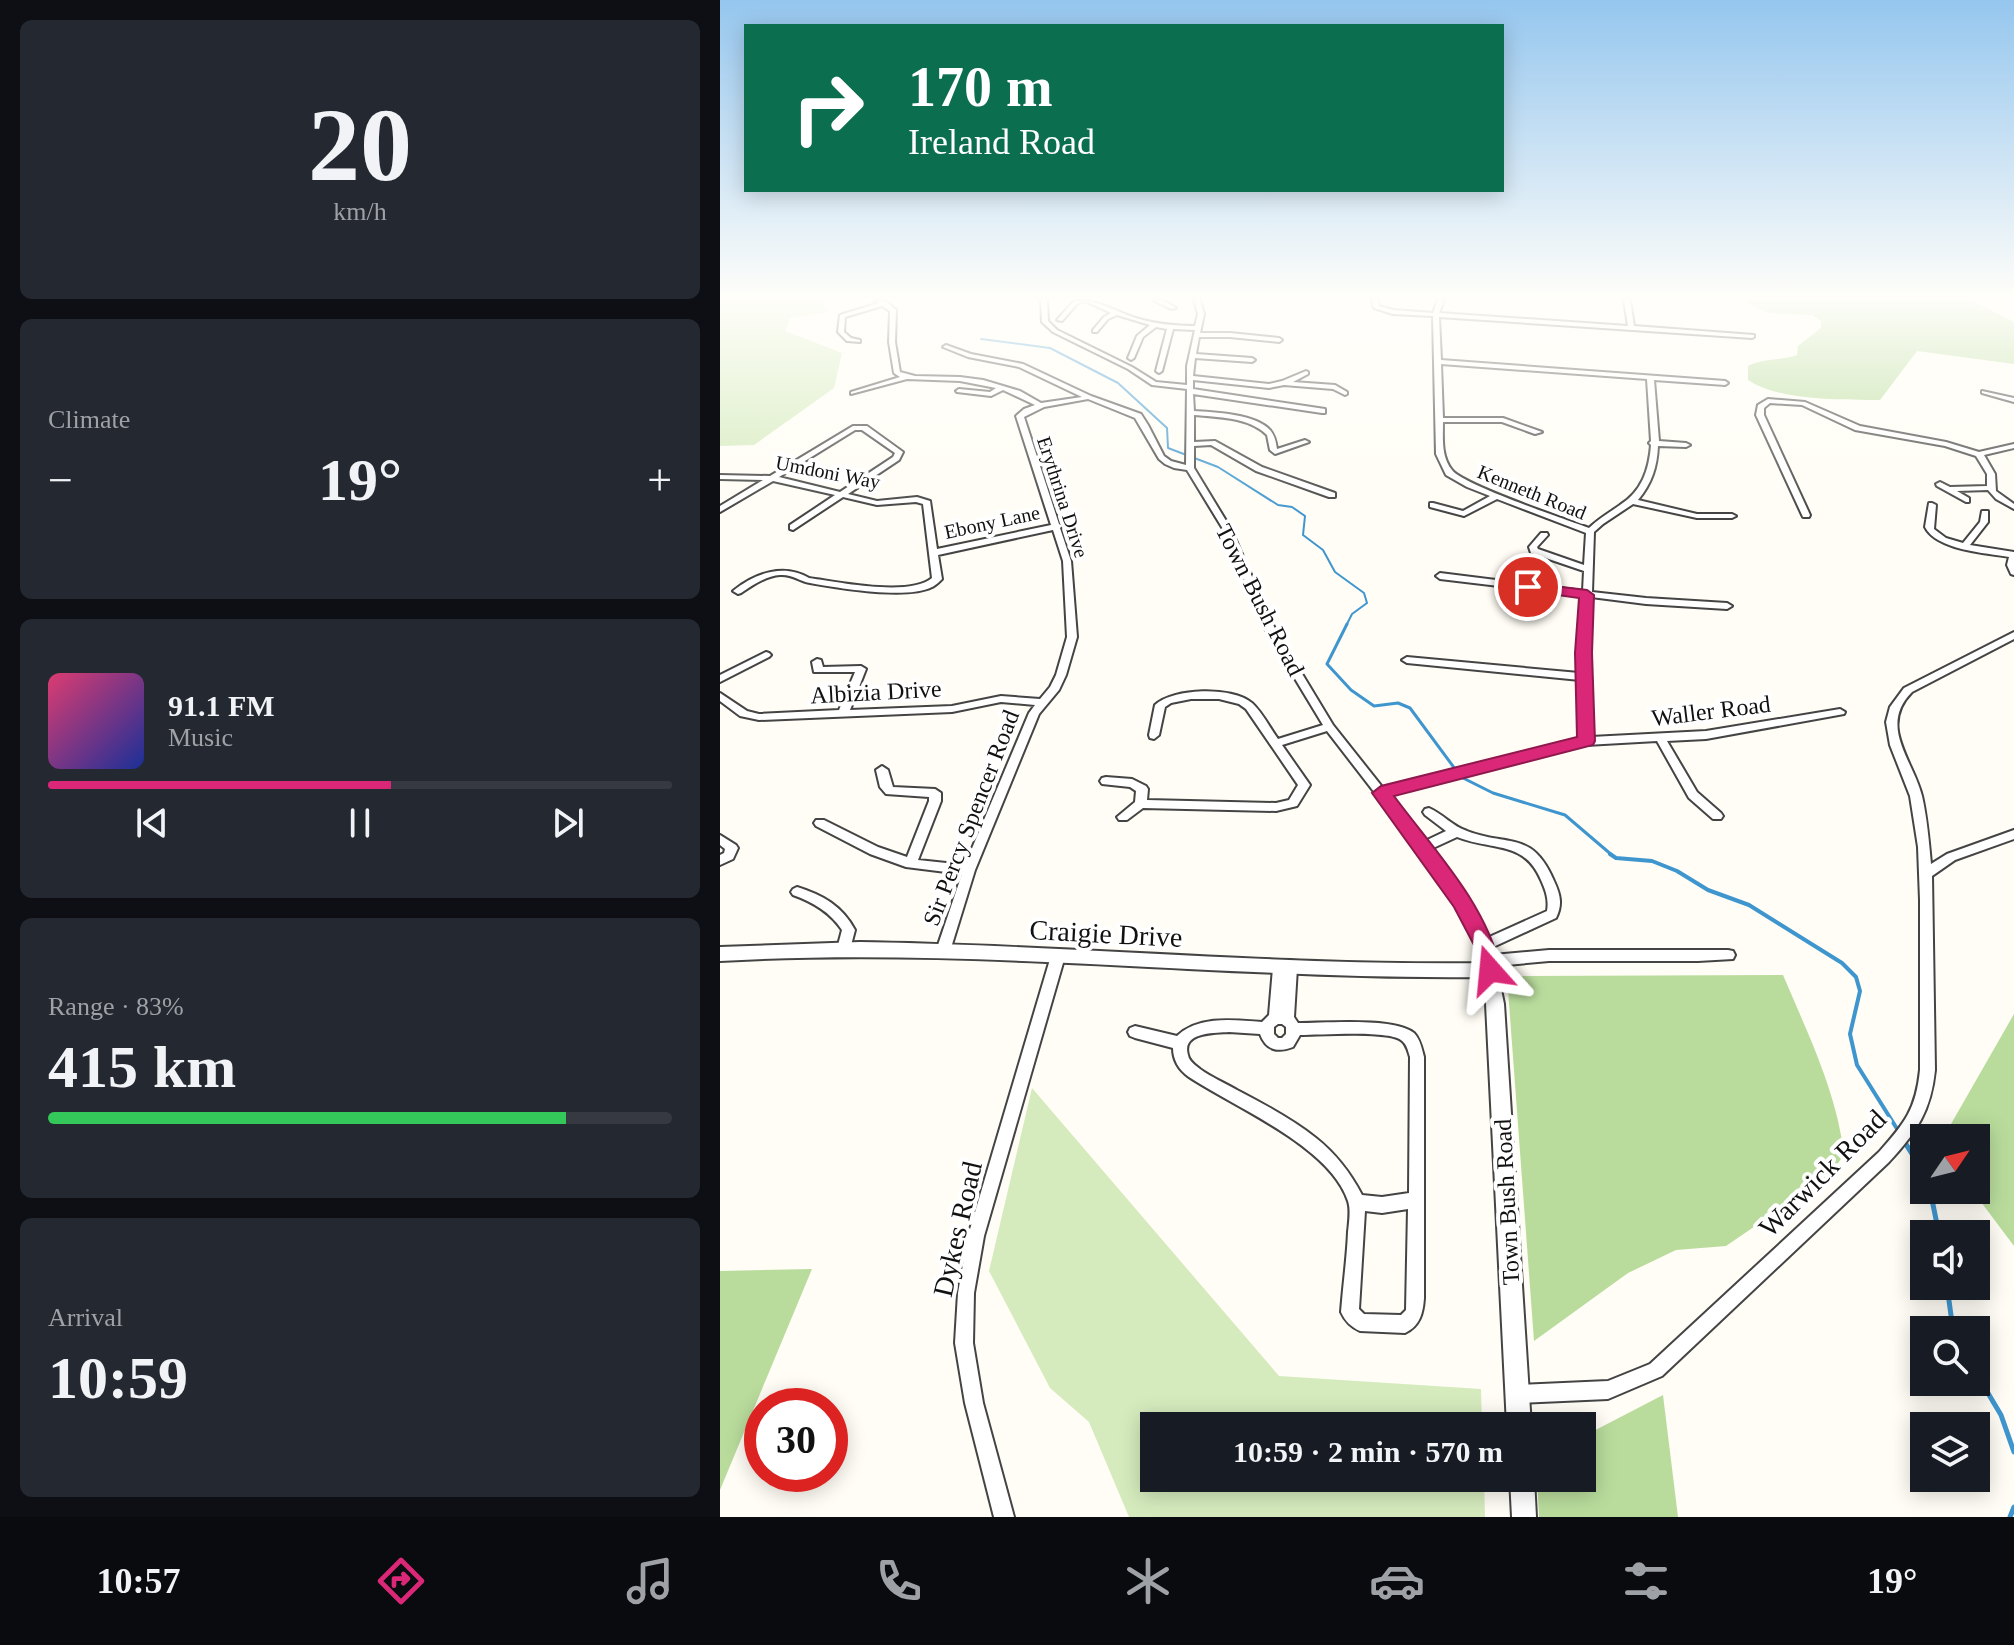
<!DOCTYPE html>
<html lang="en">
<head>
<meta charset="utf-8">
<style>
	:root { --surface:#171b24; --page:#242831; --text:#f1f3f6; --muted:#9ea1a6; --line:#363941; --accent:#db2777 }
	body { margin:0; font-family:"Times New Roman",serif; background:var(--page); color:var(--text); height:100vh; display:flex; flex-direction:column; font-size:30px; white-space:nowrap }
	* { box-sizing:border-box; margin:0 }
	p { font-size:26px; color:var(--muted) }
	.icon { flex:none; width:44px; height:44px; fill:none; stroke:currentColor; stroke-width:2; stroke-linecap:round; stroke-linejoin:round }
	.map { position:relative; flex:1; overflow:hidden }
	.details { display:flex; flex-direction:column; gap:20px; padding:20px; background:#0d0f14; width:720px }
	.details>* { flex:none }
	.banner { position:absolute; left:24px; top:24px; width:760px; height:168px; border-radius:0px; box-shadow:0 4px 20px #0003; background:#0b6e4f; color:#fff; overflow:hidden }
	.needle { width:52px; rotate:55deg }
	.tools { position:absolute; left:1190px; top:1124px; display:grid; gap:16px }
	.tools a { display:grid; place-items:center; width:80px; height:80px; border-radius:0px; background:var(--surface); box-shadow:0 4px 20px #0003; font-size:40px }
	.speed { position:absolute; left:24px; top:1388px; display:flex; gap:16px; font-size:40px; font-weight:700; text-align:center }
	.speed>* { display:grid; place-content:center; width:104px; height:104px; border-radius:50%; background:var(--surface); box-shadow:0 4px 20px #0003; line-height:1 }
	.speed .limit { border:12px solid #d22; background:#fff; color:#111 }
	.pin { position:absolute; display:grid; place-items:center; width:68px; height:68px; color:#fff; margin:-34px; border:4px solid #fff; border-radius:50%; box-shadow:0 2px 8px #0007 }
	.me { position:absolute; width:88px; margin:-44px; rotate:342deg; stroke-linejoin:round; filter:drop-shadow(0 0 6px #0008) }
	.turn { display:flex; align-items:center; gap:28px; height:168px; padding:0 32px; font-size:36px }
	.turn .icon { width:104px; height:104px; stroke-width:2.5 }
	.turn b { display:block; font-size:56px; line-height:68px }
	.big { font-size:60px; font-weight:600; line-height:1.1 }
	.details .widget { flex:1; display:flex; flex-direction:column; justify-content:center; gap:12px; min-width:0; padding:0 28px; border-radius:12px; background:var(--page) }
	.details .dial { align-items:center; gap:0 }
	.dial b { font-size:104px; line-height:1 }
	.song { display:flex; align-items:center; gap:24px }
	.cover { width:96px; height:96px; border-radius:12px; background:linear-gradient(135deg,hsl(340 70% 55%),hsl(230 70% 35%)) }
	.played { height:8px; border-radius:4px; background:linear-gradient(90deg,var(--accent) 55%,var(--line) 55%) }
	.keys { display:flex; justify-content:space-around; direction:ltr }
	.heat { display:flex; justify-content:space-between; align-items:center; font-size:44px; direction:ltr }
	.charge { height:12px; border-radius:6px; background:linear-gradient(90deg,#34c759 83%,var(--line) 0) }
	.trip { position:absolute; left:420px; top:1412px; width:456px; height:80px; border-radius:0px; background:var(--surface); box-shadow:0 4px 20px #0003; font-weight:600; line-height:80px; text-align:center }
	.menu { display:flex; height:128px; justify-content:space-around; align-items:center; background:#090b0e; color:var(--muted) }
	.menu .icon { width:56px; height:56px }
	.menu .selected { color:var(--accent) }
	.menu b { font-size:36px; color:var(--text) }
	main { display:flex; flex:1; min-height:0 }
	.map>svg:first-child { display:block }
</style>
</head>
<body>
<main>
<section class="details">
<div class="widget dial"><b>20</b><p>km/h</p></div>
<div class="widget"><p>Climate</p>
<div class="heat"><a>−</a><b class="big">19°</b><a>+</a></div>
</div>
<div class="widget">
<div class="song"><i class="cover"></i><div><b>91.1 FM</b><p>Music</p></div></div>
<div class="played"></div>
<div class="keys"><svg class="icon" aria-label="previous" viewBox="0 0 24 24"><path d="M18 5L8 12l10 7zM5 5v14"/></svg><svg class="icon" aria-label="pause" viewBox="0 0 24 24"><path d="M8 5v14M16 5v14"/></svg><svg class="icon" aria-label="next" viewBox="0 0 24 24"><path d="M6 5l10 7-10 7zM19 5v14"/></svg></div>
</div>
<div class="widget"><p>Range · 83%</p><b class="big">415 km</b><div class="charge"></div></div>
<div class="widget"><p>Arrival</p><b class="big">10:59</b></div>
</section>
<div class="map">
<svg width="1294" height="1517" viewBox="0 0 1294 1517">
	<rect width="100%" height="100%" fill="#fffdf5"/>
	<g fill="#d5ebbd">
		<polygon points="0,300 100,300 109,312 70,318 65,331 122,353 114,388 34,445 0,446"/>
		<polygon points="312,1088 559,1376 761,1389 762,1426 434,1426 434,1478 764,1478 765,1517 409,1517 369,1422 330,1388 269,1271"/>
	</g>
	<g fill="#b9dc9c">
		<path d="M1029,300H1251L1294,322V364L1197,351L1160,400C1123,400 1059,401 1028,380V366C1043,358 1060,361 1077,355L1078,346L1101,328V321L1092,315L1049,313L1029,304Z"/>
		<path d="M1063,975C1087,1032 1117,1092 1124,1155L1108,1176L1006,1246L956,1250L908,1273L814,1341L787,976Z"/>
		<polygon points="1294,1014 1294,1246 1252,1190 1256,1190 1256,1138 1223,1138"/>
		<polygon points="92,1269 0,1490 0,1271"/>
		<polygon points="943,1395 958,1517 819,1517 817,1478 862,1478 862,1437"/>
	</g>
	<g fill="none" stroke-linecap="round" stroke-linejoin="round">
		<polyline stroke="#3f96cf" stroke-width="2" points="261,339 330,348 398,383 447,428 448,448 498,467 558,505 572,507 585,516 583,535 603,550 615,572 644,593 647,603 632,614 626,626"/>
		<polyline stroke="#3f96cf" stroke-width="3" points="627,624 607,664 631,690 654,706 678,703 690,708 741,777 773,793 845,815 893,856"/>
		<g stroke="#3f96cf" stroke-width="4">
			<polyline points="890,854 896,858 932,861 957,871 988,890 1029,905 1122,963 1136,977 1140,991 1130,1034 1137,1065 1179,1132"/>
			<polyline points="1185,1142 1189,1148"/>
		</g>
		<g stroke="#3f96cf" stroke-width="5">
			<polyline points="1187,1146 1204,1173"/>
			<polyline points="1210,1190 1219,1234"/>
			<polyline points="1227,1286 1233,1330"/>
			<polyline points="1256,1373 1281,1415 1294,1452"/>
			<polyline points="1290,1517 1294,1507"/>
		</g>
		<defs>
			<g id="minor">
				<path d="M155,300L167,302L176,310L175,342L180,372L195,376L240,377L263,380L300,391L321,403L362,397L299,367L248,357L223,347L226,345L251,354L303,364L371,396L421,414L428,425L444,456L451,461L466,465L467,389L432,385L408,369L333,332L322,322L321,300H327L328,321L337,330L412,367L436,382L467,385V366L475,330L453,329L442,371L439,373L436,371L447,329L436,327L423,337L414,358L411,360L408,358L417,336L430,325L397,315L388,319L377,332H373V330L384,317L391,313L365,301L357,304L342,321L337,320L353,302C376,297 397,313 419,319C437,324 456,326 475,326L478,314L474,300H480L484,314L480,333H510L559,338L562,340L559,342L510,337H479L476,354L532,358L535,360L532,362L475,358L473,376L549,384L562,381L586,371L588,372V374L573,382L615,385L627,392V394L625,395L613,389L564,385L549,388L473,380V389L605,409V413H602L473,394L474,411C494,412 536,414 550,430C555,436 556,442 557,449L585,440L589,442L555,454L550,450L547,435C529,417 497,417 474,415V442L495,441L542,467L615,493V497H609L536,471L491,445L474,446V468L511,529L555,629L613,725L663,788L861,739L860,680L687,663L682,660L687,657L859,673L862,596L720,579L716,576L720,573L863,591L864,571L811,553L809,547L821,533H827L828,535L817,547L818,549L864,565L866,533L777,499L744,516L710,507V503H713L743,511L770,496L747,487L726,475L716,454L713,316L673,314L654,308L652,300H658L659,306L673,310L713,313L718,300H724L719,313L908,326L904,300H910L914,326L1034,335V337L1032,338L719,317L721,360L1005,381L1008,383L1005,385L934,380L939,441L966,443L970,445L966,447L938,446C937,467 932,483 918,500L977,514H1012L1016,516L1012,518H977L913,504L883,524L874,532L872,592L926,598L1007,603L1012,606L1007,609L926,604L871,597L869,653L871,737L986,731L1120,709L1125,712L1124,714L986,739L947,741L977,792L1001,813L1003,816L1001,819H993L969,798L937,741L866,745L669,795L705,841L726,831L705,815L703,812L705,809L709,808C723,814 732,826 747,831C789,847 812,830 834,881C840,894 843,904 836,918L771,948L773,955L829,950H1008L1013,951L1015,955L1013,959L978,961H829L776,966L777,970L775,974L770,976L765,974L758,945L737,905L699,850L607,731L562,745L590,785L577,806L556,811L423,808L407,820H399L397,817L415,802L416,791L410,787L382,784L380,781L382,778L386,777L412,779L426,786L428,789L427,800L556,803L569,800L578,785L526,709L519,704L499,699H471L451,703L445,707L439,735L434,739L430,738L429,735L435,705C453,688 512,686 532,703C542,712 550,728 558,739L603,725L545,629L503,529L467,470L454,468L445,464L439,459L415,418L368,399L324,407L304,417L339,524L342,526L340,528L351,561L357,637L346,675L339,690L319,714L255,870L230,951L228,955L223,956L218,955L216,951L242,874L186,867L150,854L96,826L94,823L96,820H104L158,847L187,857L209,801V797L166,794L160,787L156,770L162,766L168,770L173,787L215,789L221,793V801L198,860L245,865L309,713L315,705L281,702L232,712L39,720L20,716L0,701V693L27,711L39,714L119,710L135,672H94L92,662L97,659L101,660L103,667L141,666L146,669L130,710L232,706L281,696L320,699L330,687L336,675L347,637L343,561L333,530L218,555L222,579C220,581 215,586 212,587C187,600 118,588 90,583C79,581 72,574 60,575C46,576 33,585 21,593L18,594L13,591C35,573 64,563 89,578C119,582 189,597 212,578L203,504L196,502L157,505L123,497L73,530L70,529V525L115,495L53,481L0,512V506L43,480L0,479V475L50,476L133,426H147L183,452L179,460L128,494L157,501L197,497L210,501L217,549L331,525L296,416L304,409L315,405L283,390L271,396L237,392L236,391L239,389L270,392L276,388L240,381L187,379L131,394V392L180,377L174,373L169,342L170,311L162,306L125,317L124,332L131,338L140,340V342L127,341L118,332L120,315L159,303ZM721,364L927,379L931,441L929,443L931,445C929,470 922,491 900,505C889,513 878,519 869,528C845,519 743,485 732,470C721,457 723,438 723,422H782L815,434L822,432L783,418H723ZM135,430H142L175,453L173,457L120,492L59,477ZM737,837C772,851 804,840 821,880C826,891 829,900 827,911L767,938L745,899L711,849Z"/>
				<polygon points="433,300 442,300 456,308 451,309"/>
				<polygon points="1262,391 1294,398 1294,402 1262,393"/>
				<polygon points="1048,399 1085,402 1140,426 1226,442 1259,452 1294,444 1294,448 1264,455 1275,474 1276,491 1294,504 1294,509 1276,499 1268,490 1237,491 1249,498 1249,502 1246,502 1217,486 1216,484 1220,482 1230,487 1267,486 1267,474 1256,456 1225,446 1135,430 1082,405 1050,403 1044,408 1044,415 1090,515 1089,517 1083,517 1036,415 1038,405"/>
				<path d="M1209,503H1212L1216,505L1214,529L1226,538L1243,543L1260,522L1262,511H1268V522L1250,545L1294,552V575L1291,574L1287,565L1289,557C1266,553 1216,550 1205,527Z"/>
				<path d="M1294,632V639L1192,692C1158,726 1193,760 1202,796C1207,818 1209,841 1211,864L1227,854L1294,830V839L1235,860L1212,876L1215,1070C1211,1110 1197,1132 1169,1162L942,1376L888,1399L798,1403L792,1400L789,1394L792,1388L798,1385L888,1381L930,1364L1159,1152C1185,1123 1196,1109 1200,1070V900L1198,847L1190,796L1170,745L1166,722L1170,707L1184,688Z"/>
				<polygon points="46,652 49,653 51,655 49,657 0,682 0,675"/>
				<polygon points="0,835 16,845 18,848 13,859 0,865 0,855 4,853 5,849 0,845"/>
				<path d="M77,887C103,895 122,906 135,930L129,953L124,954L119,953L117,949L122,930C110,912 93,902 73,895L71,892L73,889Z"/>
				<polygon points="338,951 343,952 345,956 264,1236 254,1293 253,1343 263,1403 294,1517 274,1517 245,1403 235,1343 238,1293 248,1236 331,956 333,952"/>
				<path d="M560,962L565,965L570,962L575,964L577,968L574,1017L578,1023C604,1023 675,1017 694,1033C700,1039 702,1049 704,1057V1298C703,1313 700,1326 685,1333L640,1331C631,1327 625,1321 621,1312C623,1285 627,1258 628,1232C629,1222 631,1210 628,1201C610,1146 514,1107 469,1077C459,1070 453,1060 453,1048L415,1038L410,1036L408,1032L410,1028L415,1026L457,1036C479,1015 514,1020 542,1022L549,1015L553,968L555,964ZM558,1024H562L566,1027V1034L562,1038H558L554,1034V1027ZM509,1032L540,1034C546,1050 557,1053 573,1047L580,1035C600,1035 667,1030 681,1040C687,1044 688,1051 690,1057L689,1193L662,1197L642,1195C630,1172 616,1154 596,1138C572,1119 544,1104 517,1090C505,1083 491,1077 480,1069C475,1065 469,1061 468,1055C461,1032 495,1033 509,1032ZM688,1209L686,1310L681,1315L644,1314L639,1309L645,1211L662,1213Z"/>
			</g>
			<g id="tertiary">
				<path d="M140,942C350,945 559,966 770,963L776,965L784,1004L811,1426H787L766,1004L763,977C508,980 254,946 0,961V947Z"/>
				<polygon points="790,1478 814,1478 816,1517 792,1517"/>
			</g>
		</defs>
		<use href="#minor" stroke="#444" stroke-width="4"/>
		<use href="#tertiary" stroke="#444" stroke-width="4"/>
		<use href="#minor" fill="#fff" fill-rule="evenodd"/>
		<use href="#tertiary" fill="#fff" fill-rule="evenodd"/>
	</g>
	<linearGradient id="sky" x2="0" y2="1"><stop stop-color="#95c6ee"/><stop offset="0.58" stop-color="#fffefa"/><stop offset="1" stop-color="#fffefa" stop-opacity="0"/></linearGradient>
	<rect width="1294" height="513" fill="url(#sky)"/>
	<path fill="#db2777" stroke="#8e194d" stroke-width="2" d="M808,583L867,590L874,595L872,653L875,741L873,745L674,796C714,850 766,903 781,970L778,976L770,979L762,976L754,945L734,907L652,793L661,786L857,737L855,653L859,598L803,590V584Z"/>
	<g text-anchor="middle" stroke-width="8" stroke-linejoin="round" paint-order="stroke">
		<g font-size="20" fill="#111" stroke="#fff">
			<text transform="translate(108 472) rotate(11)" y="7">Umdoni Way</text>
			<text transform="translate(812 492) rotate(22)" y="7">Kenneth Road</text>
			<text transform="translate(343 497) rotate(72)" y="7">Erythrina Drive</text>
			<text transform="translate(272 522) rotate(-12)" y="7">Ebony Lane</text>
		</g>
		<g font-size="24" fill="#111" stroke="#fff">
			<text transform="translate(540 600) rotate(63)" y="8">Town Bush Road</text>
			<text transform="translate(156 692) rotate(-3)" y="8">Albizia Drive</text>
			<text transform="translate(991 711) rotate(-7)" y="8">Waller Road</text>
			<text transform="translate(251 818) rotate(-69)" y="8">Sir Percy Spencer Road</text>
			<text transform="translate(787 1202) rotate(-93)" y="8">Town Bush Road</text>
		</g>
		<g font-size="28" fill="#111" stroke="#fff">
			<text transform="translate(386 933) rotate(3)" y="10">Craigie Drive</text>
			<text transform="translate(1102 1173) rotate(-45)" y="10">Warwick Road</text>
			<text transform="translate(237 1229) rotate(-77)" y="10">Dykes Road</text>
		</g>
	</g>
</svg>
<div class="tools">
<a><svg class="needle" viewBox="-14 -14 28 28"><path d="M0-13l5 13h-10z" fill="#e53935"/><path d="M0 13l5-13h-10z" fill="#9ea1a6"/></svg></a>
<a><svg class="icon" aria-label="sound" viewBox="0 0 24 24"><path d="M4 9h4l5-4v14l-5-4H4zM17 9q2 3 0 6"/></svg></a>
<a><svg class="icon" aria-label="search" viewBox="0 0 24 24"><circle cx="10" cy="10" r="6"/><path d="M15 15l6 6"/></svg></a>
<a><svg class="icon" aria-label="layers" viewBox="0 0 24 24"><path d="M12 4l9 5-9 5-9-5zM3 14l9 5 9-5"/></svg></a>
</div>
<div class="speed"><div class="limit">30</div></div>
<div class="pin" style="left:808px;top:587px;background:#d93025"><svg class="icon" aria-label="arrive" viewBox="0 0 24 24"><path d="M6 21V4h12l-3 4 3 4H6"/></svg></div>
<svg class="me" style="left:770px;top:970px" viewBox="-20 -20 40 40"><path d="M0-17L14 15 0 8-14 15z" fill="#db2777" stroke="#fff" stroke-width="4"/></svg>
<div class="trip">10:59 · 2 min · 570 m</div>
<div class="banner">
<div class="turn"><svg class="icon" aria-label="right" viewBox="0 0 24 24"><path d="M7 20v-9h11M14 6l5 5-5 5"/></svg><div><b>170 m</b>Ireland Road</div></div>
</div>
</div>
</main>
<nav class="menu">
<b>10:57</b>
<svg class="icon selected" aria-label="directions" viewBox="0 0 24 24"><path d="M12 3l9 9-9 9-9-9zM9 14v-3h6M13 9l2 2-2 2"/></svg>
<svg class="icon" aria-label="music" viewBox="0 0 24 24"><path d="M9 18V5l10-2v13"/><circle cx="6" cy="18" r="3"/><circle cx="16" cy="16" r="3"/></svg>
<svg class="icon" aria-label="phone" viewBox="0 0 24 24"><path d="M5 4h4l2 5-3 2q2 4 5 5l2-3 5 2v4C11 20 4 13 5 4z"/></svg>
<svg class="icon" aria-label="climate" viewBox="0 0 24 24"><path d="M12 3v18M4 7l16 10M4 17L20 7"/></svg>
<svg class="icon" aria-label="car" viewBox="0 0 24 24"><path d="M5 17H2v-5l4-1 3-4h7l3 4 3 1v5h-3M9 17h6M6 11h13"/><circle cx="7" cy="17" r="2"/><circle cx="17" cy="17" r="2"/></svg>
<svg class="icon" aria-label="filters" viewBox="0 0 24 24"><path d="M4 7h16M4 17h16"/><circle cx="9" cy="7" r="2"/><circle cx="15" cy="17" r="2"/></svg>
<b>19°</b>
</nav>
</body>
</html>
